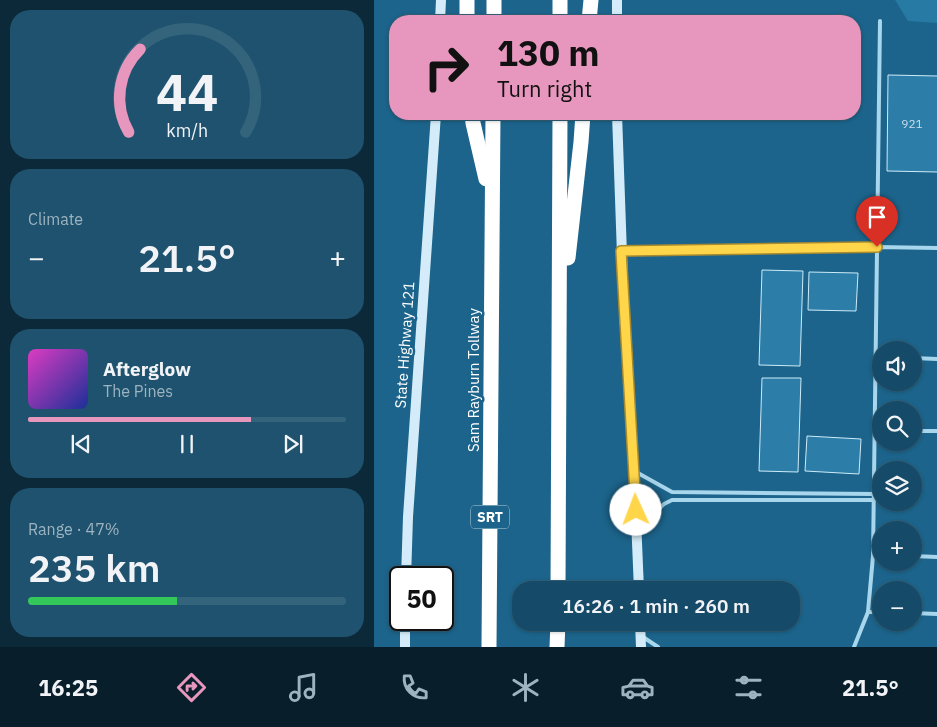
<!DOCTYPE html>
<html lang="en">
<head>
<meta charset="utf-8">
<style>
	:root { --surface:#154b68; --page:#1e526e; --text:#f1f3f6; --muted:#9db3c0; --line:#34637c; --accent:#e797bd }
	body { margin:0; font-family:"IBM Plex Sans",sans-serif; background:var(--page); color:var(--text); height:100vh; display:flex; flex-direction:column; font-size:19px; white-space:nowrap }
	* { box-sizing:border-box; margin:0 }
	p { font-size:16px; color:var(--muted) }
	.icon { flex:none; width:28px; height:28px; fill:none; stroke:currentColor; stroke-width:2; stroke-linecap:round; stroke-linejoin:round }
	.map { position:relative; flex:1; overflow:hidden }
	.side { display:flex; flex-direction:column; gap:10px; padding:10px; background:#0c2939; width:374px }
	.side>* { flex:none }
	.top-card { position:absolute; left:15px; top:15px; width:472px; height:105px; border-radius:20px; box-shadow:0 1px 4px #0004,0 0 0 1px var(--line); background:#e797bd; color:#111; overflow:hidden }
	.fabs { position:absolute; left:498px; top:341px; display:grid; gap:10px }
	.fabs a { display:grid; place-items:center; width:50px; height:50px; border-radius:50%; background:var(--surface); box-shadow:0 1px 4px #0004,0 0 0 1px var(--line); font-size:25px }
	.speed { position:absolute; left:15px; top:566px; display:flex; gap:10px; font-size:25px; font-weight:700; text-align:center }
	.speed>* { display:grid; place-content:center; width:65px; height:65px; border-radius:50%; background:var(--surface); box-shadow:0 1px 4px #0004,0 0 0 1px var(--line); line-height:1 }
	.speed .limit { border:2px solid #111; border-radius:8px; background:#fff; color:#111 }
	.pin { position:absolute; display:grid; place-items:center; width:42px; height:42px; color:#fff; margin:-51px -21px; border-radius:50% 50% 50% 0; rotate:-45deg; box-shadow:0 0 5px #0007 }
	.pin .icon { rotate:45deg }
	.me { position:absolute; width:55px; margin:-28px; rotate:358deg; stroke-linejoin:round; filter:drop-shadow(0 0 4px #0008) }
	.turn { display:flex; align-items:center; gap:18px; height:105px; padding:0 25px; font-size:22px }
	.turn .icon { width:65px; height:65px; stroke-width:2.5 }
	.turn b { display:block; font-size:35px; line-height:42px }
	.big { font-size:38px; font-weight:600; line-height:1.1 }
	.side .card { flex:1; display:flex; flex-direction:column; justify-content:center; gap:8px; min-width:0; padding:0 18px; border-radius:20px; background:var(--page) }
	.side .dial { align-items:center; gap:0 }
	.dial svg { height:130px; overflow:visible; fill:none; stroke:var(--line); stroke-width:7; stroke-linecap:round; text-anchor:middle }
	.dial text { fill:var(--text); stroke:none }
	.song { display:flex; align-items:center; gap:15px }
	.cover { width:60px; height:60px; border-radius:8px; background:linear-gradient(135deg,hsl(310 70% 55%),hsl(230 70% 35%)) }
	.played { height:5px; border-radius:2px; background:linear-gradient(90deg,var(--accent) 70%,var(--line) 70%) }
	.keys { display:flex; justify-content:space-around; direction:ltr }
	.heat { display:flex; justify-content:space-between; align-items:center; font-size:28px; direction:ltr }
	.charge { height:8px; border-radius:4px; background:linear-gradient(90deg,#34c759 47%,var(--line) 0) }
	.trip { position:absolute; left:138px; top:581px; width:288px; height:50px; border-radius:20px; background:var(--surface); box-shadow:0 1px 4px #0004,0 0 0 1px var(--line); font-weight:600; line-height:50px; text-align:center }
	.tab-bar { display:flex; height:80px; justify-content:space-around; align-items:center; background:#081e2a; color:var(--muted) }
	.tab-bar .icon { width:35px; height:35px }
	.tab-bar .current { color:var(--accent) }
	.tab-bar b { font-size:22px; color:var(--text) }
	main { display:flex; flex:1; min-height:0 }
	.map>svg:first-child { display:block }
</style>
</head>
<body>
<main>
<section class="side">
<div class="card dial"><svg viewBox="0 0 100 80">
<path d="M14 69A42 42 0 1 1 86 69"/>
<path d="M14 69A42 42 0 0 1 21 18" stroke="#e797bd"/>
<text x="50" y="56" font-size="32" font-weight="700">44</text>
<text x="50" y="72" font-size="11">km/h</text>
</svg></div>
<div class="card"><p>Climate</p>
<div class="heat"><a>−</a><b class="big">21.5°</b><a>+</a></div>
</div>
<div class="card">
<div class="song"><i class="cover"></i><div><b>Afterglow</b><p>The Pines</p></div></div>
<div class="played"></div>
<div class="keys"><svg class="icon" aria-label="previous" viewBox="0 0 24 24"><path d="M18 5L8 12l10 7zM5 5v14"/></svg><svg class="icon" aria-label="pause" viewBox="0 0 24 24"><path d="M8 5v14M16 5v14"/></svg><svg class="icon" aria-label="next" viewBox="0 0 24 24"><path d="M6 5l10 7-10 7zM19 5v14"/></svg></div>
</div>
<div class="card"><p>Range · 47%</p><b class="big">235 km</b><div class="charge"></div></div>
</section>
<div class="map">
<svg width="564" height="647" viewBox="0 0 564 647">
	<rect width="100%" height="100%" fill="#1c648b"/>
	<polygon fill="#267aa3" points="521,0 563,0 563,23 534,21"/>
	<g fill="#2c7ea8" stroke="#cdebf9">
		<polygon points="514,75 564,76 564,172 513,171"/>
		<polygon points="388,270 429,271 426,366 385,365"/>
		<polygon points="435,272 484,273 482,311 434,310"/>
		<polygon points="388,378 427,378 424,472 385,471"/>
		<polygon points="433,436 487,439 485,474 431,471"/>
	</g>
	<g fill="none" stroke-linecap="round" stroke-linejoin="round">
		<g stroke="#a8d6ec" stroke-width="4">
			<polyline points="248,251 503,247 564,248"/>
			<polyline points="539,358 564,359"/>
			<polyline points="539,431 564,431"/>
			<polyline points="262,472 298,492 500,494"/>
			<polyline points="264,528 290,504 298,500 500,500"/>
			<polyline points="539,556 564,557"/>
			<polyline points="494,612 506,612"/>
			<polyline points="539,613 564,614"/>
			<polyline points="269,637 284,647"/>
			<polyline points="480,647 494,612 499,556 506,21"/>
		</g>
		<g stroke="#d4ecf9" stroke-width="10">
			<polyline points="66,21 67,0"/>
			<polyline points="243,21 243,0"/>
			<polyline points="243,114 250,311 260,471 265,590"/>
			<polyline points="32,578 34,517 62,114"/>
			<polyline points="266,622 267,647"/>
			<polyline points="31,647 31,620"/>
		</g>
		<g stroke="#fff" stroke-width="15">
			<polyline points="93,0 93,21"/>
			<polyline points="120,21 120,0"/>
			<polyline points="186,21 186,0"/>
			<polyline points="215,21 217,0"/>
			<polyline points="98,114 99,123 112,179"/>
			<polyline points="194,258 207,142 209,114"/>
			<polyline points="184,590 186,114"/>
			<polyline points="115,647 119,114"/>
			<polyline points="183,647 184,622"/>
		</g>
	</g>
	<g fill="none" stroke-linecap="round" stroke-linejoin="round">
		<defs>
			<polyline id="route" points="262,510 247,251 503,247"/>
		</defs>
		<use href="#route" stroke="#a68a30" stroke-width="12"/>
		<use href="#route" stroke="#ffd54a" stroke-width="9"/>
	</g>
	<g text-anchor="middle" stroke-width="5" stroke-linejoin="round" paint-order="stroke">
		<g font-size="12" fill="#cadfe9">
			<text x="538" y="128">921</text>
		</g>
		<rect fill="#1c648b" stroke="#bbd0dc" stroke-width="1" x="97" y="505.5" width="38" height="23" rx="4"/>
		<g font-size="14" font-weight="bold" fill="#fff">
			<text x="116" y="522">SRT</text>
		</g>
		<g font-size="15" fill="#fff" stroke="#1c648b">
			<text transform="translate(31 345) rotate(-86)" y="5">State Highway 121</text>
			<text transform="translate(100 380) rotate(-90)" y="5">Sam Rayburn Tollway</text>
		</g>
	</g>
</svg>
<div class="fabs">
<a><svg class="icon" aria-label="sound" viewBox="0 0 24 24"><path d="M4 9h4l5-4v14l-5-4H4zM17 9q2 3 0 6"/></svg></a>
<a><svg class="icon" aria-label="search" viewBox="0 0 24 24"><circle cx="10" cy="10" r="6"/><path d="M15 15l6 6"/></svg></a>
<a><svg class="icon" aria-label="layers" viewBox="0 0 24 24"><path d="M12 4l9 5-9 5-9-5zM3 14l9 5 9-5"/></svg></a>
<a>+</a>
<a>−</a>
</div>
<div class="speed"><div class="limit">50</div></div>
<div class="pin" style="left:503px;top:247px;background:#d93025"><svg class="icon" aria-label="arrive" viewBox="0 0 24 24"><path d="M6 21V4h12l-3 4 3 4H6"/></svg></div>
<svg class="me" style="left:262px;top:510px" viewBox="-20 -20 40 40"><circle r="19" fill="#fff"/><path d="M0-13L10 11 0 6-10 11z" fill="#ffd54a"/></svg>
<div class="trip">16:26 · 1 min · 260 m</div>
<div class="top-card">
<div class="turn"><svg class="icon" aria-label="right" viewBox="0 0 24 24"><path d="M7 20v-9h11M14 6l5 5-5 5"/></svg><div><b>130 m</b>Turn right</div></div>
</div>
</div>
</main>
<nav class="tab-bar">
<b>16:25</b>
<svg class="icon current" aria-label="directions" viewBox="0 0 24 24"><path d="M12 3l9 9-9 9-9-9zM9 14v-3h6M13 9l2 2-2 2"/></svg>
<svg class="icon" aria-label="music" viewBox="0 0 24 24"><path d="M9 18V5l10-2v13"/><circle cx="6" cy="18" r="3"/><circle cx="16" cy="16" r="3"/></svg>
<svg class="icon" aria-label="phone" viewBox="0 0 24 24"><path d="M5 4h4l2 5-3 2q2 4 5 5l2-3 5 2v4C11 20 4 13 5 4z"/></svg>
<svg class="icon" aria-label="climate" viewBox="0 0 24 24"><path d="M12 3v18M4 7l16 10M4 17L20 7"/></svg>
<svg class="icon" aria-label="car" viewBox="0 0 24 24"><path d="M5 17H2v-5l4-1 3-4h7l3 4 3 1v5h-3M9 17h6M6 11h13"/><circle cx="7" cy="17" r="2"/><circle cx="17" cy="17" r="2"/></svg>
<svg class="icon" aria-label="filters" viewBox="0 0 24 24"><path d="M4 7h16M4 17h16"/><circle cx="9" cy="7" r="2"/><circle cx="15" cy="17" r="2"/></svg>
<b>21.5°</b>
</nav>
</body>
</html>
